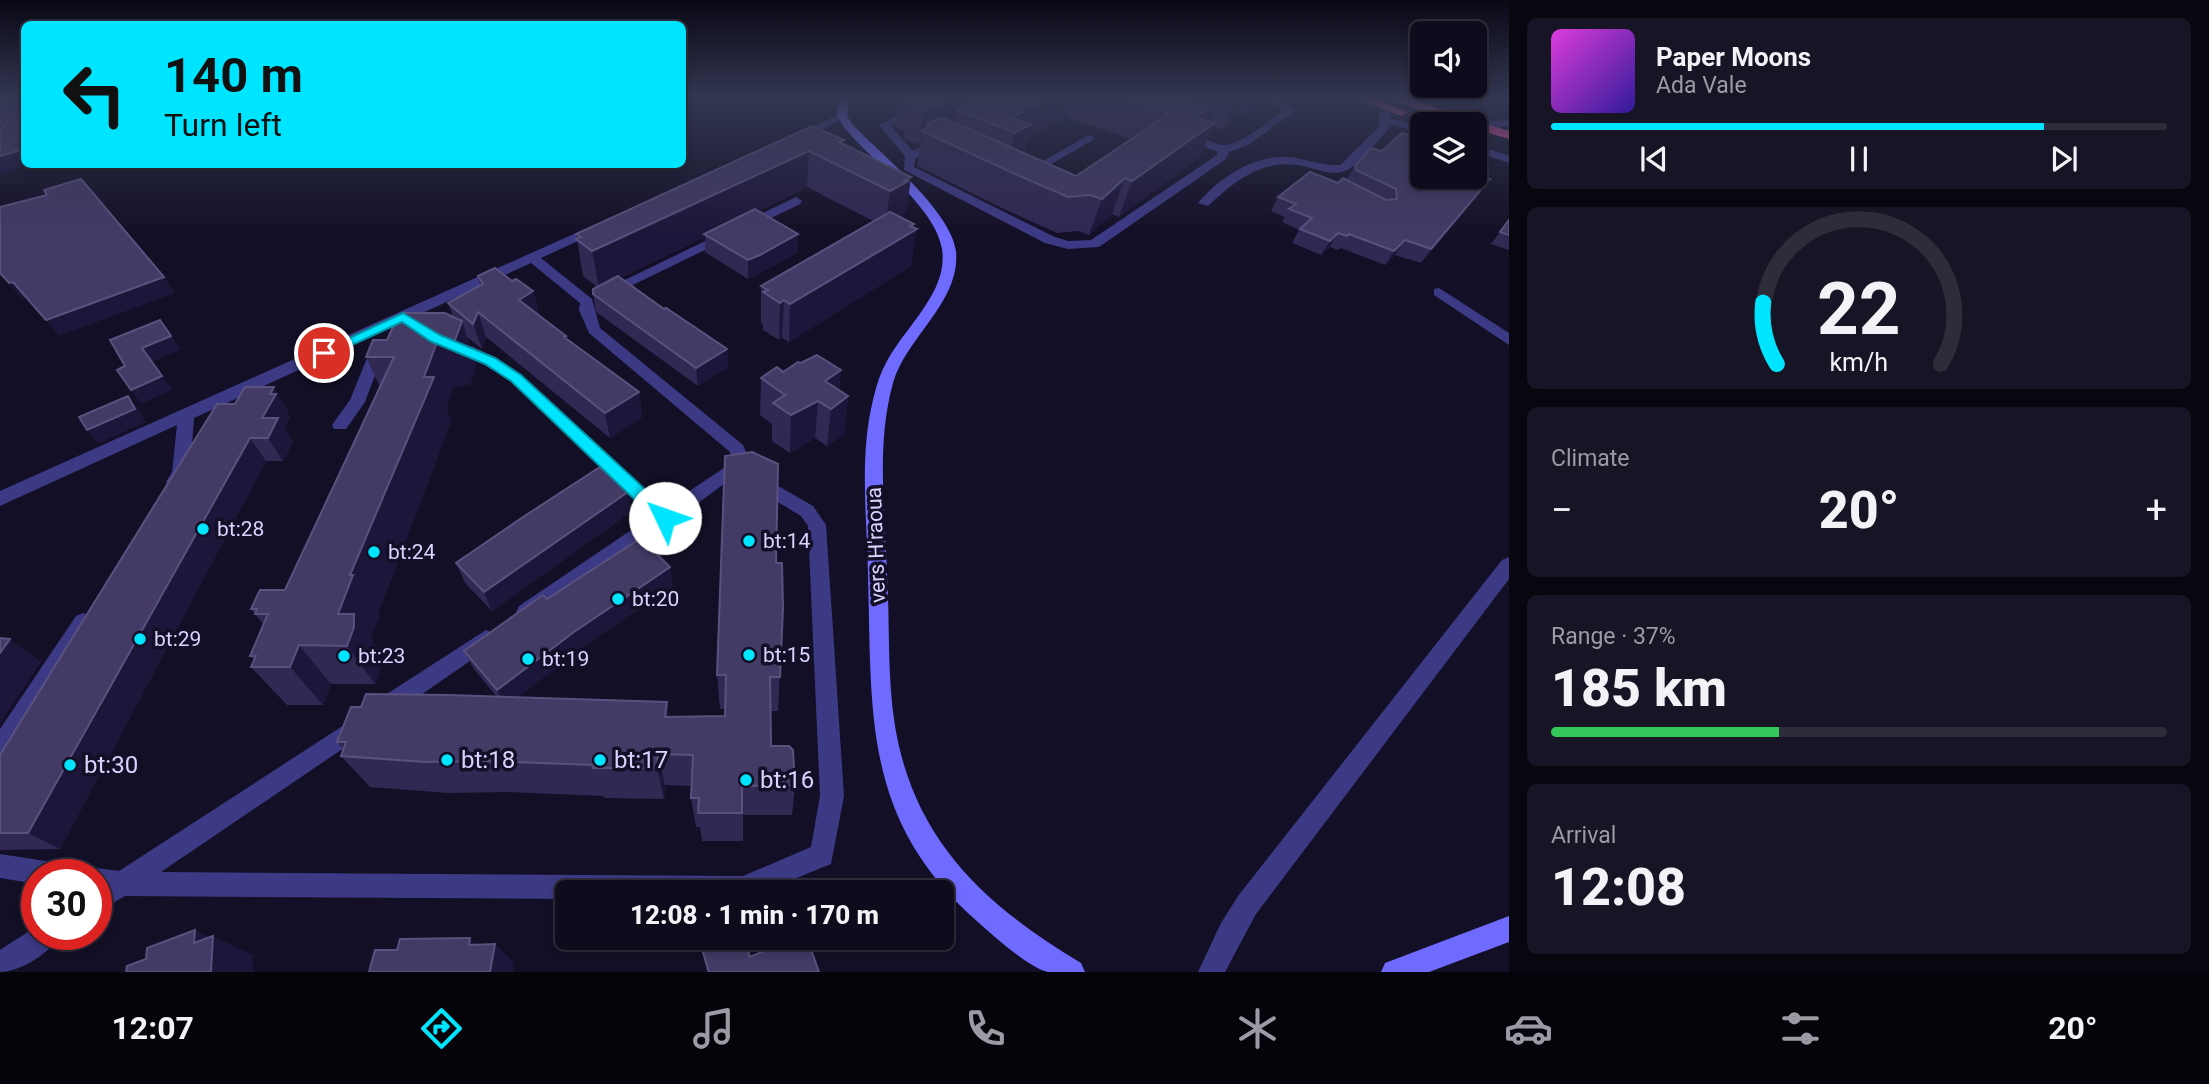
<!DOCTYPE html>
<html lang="en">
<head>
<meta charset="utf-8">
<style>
	:root { --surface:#0e0b1c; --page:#171425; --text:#f1f3f6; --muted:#9b9ba3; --line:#2e2b3b; --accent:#00e5ff }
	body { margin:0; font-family:Roboto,sans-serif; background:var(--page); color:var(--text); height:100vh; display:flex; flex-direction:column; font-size:26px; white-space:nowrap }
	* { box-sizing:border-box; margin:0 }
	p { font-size:23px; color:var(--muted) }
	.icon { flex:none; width:38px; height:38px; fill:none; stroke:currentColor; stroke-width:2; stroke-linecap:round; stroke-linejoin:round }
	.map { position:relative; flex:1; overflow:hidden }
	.panel { display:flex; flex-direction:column; gap:18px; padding:18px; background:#08060f; width:700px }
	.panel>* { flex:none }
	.top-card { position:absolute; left:21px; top:21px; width:665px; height:147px; border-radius:10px; box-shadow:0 4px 10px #0003,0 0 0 2px var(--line); background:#00e5ff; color:#111; overflow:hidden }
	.tools { position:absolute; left:1410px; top:21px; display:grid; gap:14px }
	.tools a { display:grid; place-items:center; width:77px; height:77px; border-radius:10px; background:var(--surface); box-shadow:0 4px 10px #0003,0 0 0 2px var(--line); font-size:35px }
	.speed { position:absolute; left:21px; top:859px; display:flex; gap:14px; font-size:35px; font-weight:700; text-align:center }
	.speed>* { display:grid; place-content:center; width:91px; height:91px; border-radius:50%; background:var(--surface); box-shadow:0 4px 10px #0003,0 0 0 2px var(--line); line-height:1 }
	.speed .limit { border:10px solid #d22; background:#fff; color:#111 }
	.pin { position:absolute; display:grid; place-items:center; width:60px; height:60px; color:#fff; margin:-30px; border:4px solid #fff; border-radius:50%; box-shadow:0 2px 7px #0007 }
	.me { position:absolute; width:77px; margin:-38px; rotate:312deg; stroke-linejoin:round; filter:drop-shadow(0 0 5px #0008) }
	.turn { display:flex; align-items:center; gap:24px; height:147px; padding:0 28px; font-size:32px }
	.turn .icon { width:91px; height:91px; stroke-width:2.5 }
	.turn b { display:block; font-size:49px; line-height:60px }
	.big { font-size:52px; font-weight:800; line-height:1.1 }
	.panel .card { flex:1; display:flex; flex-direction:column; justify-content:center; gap:10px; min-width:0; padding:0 24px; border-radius:10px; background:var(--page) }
	.panel .dial { align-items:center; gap:0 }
	.dial svg { height:182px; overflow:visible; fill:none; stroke:var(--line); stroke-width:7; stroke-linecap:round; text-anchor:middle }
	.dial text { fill:var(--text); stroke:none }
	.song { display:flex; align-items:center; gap:21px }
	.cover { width:84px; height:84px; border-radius:10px; background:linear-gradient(135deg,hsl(300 70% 55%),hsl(250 70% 35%)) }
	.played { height:7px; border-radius:4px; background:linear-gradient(90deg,var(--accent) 80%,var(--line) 80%) }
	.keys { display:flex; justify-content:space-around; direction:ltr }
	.heat { display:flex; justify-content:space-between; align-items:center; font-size:38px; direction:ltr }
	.charge { height:10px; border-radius:5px; background:linear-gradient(90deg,#34c759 37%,var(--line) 0) }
	.trip { position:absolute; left:555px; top:880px; width:399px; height:70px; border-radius:10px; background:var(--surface); box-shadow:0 4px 10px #0003,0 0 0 2px var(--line); font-weight:800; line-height:70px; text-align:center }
	.tab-bar { display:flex; height:112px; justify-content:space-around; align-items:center; background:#06040b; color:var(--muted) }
	.tab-bar .icon { width:49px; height:49px }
	.tab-bar .active { color:var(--accent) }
	.tab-bar b { font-size:32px; color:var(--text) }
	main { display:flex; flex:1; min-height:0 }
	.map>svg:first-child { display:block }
</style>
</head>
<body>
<main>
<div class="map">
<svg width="1509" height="972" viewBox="0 0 1509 972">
	<rect width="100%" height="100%" fill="#130f26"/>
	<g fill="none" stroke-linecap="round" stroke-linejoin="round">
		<g fill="#3d3a85" fill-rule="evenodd">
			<path d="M931,97H944L891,126L913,151L936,139L946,141L916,158L914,167L1055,237L1068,241L1091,240L1217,155L1218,152L1180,137V133C1195,131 1208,143 1222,145C1237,148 1270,120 1283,111L1268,97H1280L1295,111L1248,145L1229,152L1226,159L1099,247L1068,249L1045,243L904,170L905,156L879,125Z"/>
			<path d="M1390,105L1395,108L1389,118L1423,127V133L1389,124L1388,130C1378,140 1357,167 1345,171C1332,176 1316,169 1303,166C1263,158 1236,180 1208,206L1198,203C1219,178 1253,155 1287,157C1305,158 1322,166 1340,165L1379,127V114Z"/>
			<polygon points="842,113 847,116 846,118 800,139 790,137"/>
			<polygon points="1457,115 1496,121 1509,120 1509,126 1496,127 1453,120 1453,116"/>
			<polygon points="1089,135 1095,138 1093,140 1032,175 1022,173"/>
			<polygon points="1475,144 1509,156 1509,163 1475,151"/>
			<polygon points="796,197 802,201 800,204 612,295 607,296 600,292"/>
			<path d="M596,224L602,228L600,231L541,258L592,299L600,328L743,445L751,464L671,523L533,618L526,620L519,618L516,612L519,606L652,516L511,382L485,365L446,348L444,345L446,342C465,337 505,364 521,374L665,507L733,462L730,452L589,333L579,310L580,303L531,263L194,418L190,472L181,487H169L166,482L172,472L177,425L0,506V491Z"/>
			<polygon points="1439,288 1509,333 1509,345 1434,295 1434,289"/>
			<polygon points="379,341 386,346 365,402 346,429 334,429 332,425 350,400 372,346"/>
			<polygon points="759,475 813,506 826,525 844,796 831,864 762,892 567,892 567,899 125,896 96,913 96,875 86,875 87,871 96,868 119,871 358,716 366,719 369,726 366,733 161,872 743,876 811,847 820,796 808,526 801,516 753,487 750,482 753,477"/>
			<polygon points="1509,557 1509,579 1256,914 1225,972 1198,972 1221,923 1238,896 1502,560"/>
			<polygon points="83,613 90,616 93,622 90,628 8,756 0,759 0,729 76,616"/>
			<polygon points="486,630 493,633 496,639 493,645 392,715 384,718 376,715 373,708 376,701"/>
			<polygon points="0,854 59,863 68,866 71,875 37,875 37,884 0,878"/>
			<path d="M37,926V934H60C52,953 19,972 0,972V950Z"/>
		</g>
		<g fill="#6f6bff" fill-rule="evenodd">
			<path d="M839,97H849L847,116L853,125C881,154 951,211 956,251C961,302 906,337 893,383C876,445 885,509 887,573C890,624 887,676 895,726C914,841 986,906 1081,963L1085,972C1074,972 1059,972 1048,972C1029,968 995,937 979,923C862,821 872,716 868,574C867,517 859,457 873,400C876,388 879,376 885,365C902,329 949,293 942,249C936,207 870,160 844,127L837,116Z"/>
			<polygon points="1509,916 1509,942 1429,972 1381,972 1385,963"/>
		</g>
		<g fill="#ff4fa3" fill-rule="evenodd">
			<polygon points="1352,97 1371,97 1408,112 1402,116 1398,115"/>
			<polygon points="1383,97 1402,97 1509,131 1509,139 1475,129 1475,124 1462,124"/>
		</g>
	</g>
	<g fill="#312854" fill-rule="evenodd">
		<path d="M900,97H1268L1266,102L1245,115L1239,113L1222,129L1213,126L1200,157L1119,217L1112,214L1089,235L1078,231L1057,233L1004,209L917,166L920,145H919L907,140L903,136L904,131L896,128ZM1066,116L1131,139L1076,176L1024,153L1027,138Z"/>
		<polygon points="812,126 844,140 843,144 911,177 906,213 903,214 902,218 913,228 911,266 789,342 782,338 779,340 763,330 763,324 761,323 761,286 873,221 807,187 758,211 798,252 760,273 748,279 705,252 705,237 620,278 664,309 727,349 728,367 698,386 596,312 593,294 597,287 583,276 576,234"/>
		<polygon points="1355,166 1480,193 1421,263 1395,255 1385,265 1341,248 1338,250 1330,247 1321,255 1292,243 1299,230 1282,222 1285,217 1271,211 1278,197 1338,183 1347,179"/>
		<polygon points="1509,220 1509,250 1491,244"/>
		<polygon points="478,276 512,281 533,291 539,315 566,336 567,339 639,392 642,417 610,438 486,337 482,349 467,337 476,365 470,384 453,387 446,408 451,421 378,614 379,616 371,639 381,654 381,666 375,684 331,684 323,705 287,705 251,667 254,660 250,656 264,625 251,609 285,590 380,387 366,357 387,340 453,317 448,303 480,286"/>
		<polygon points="801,363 841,370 839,390 848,396 844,434 827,446 815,438 790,453 772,441 772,424 760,415 761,378 783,372"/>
		<polygon points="235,404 288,411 287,413 290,417 284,428 293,442 283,461 266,461 60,849 0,850 0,755"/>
		<polygon points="628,492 632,511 492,611 465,583 456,563"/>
		<polygon points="776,563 783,608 778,711 770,711 771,746 795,785 792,815 743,815 743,841 702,841 700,827 696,827 691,798 692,786 665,785 664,799 605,798 603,796 507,792 448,793 370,787 341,756 343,749 337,742 361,707 497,697 474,669 464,651 547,599 670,567 672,586 579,650 518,697 669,717 725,716 725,709 720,709 717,675"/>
		<polygon points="699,939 750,957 819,972 707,972"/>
	</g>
	<g fill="#1d163a">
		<polygon points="956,97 1021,97 957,110 954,129 927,124 925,132 922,131 920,145 919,145 924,112"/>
		<polygon points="1048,97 1071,97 1066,116 1027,138 1022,158 1006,168 1015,133 1011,118"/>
		<polygon points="1217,97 1221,97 1209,125 1214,123 1200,157 1119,217 1132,181 1204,110 1192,139 1200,133 1214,100"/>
		<polygon points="1236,97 1246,97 1239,113 1222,129"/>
		<polygon points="1253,97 1268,97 1266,102 1245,115"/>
		<polygon points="24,149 24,164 33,164 0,175 0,156"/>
		<polygon points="809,151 807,187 707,235 704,234 705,237 599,288 592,251"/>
		<polygon points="911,177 906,213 903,214 903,217 885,228 890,191"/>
		<polygon points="1125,178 1112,214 1089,235 1102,199"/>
		<polygon points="1490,179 1480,193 1421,263 1431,249"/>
		<polygon points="914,224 913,232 917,229 911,266 789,342 790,304"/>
		<polygon points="1338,233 1330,247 1321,255 1330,241"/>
		<polygon points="798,234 798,252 760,273 748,279 748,260"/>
		<polygon points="1405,240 1395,255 1385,265 1394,251"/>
		<polygon points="164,277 175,293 59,336 46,320"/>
		<polygon points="13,282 26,298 22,299 9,283"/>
		<polygon points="533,291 539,316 519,300"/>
		<polygon points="784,300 782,338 779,340 780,303"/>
		<polygon points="478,312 486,337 482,349 473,324"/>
		<polygon points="462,321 476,365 470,384 453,387 446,408 451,421 378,614 379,616 371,639 381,654 381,666 375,684 347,646 338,614 350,575 437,342"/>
		<polygon points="171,336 181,350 151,362 142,348"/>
		<polygon points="727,349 728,367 698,386 696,368"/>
		<polygon points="841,370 837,404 848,396 844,434 827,446 831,409 825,381"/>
		<polygon points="162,376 172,390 141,404 131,390"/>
		<polygon points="274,387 288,411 287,413 290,417 284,428 293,442 283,461 268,438 262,418 270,394"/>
		<polygon points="639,392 642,417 610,438 605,413"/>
		<polygon points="128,396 139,410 146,422 98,444 87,430"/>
		<polygon points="818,401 815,438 790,453 791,415"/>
		<polygon points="250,438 266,461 60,849 28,833"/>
		<polygon points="628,492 632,511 492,611 484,592"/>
		<polygon points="670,567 672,586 579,650 506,707 497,690 574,632"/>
		<polygon points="10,639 41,662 0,724 0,653"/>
		<polygon points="299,645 331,684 323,705 290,667"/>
		<polygon points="667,702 673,735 665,717"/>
		<polygon points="658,754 665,785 664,799 657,768"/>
		<polygon points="195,930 213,939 213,936 253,955 253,972 211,972 194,943"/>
		<polygon points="470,938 491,957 469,945"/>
		<polygon points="495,944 514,963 513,972 490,972"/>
	</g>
	<g fill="#433a66" stroke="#5a527e" stroke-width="2">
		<polygon points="0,97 24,98 24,149 0,156 0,129 4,128 0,124"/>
		<polygon points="907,97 956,97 924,112 912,107 908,102 912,100"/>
		<polygon points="983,97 1048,97 1011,118 1031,124 1015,133 957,110"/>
		<polygon points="1119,97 1169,97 1204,110 1196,117 1214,123 1132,181 1125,178 1102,199 1090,195 1068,197 1013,173 922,131 930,125 927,124 942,117 1076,176 1169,114"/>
		<polygon points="1205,97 1217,97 1214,100"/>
		<polygon points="812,126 844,140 839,142 911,177 905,180 908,181 890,191 809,151 592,251 576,239 581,237 576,234"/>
		<polygon points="1402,133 1423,140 1423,177 1475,177 1475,174 1490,179 1431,249 1405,240 1394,251 1349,234 1347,236 1338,233 1330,241 1300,229 1312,218 1289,209 1296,204 1278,197 1310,172 1338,183 1343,178 1386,200 1397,199 1396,189 1356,170 1355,166 1371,148 1382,151"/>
		<polygon points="81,179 164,277 46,320 13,282 9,283 0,273 0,207 47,195 44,190"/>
		<polygon points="755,209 798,234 760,255 748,260 704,234"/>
		<polygon points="890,212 914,224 910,226 917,229 790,304 784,300 780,303 763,292 768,290 761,286"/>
		<polygon points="1509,220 1509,235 1500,232"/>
		<polygon points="495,268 512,281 516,279 533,291 519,300 566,336 564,337 639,392 605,413 478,312 473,324 448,303 483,284 478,276"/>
		<polygon points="618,276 664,309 666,308 727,349 696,368 593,294 593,289"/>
		<polygon points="404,313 445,313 462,321 455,340 437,342 424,377 434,377 350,575 353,575 338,614 354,614 354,627 347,646 299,645 290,667 251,667 256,656 250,656 268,614 255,614 257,609 251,609 260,590 285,590 394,357 366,357 373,340 387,340 393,327 401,321"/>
		<polygon points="160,320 171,336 142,348 162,376 131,390 117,370 125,366 110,340"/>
		<polygon points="817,355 841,370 825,381 848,396 831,409 818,401 791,415 773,403 785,395 761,378 777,367 783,372 798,362 801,363"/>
		<polygon points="245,387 274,387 270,394 276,394 262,418 278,418 268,438 250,438 28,833 0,833 0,755 217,404 235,404"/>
		<polygon points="128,396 135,409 87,430 79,417"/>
		<polygon points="752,452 778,464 776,563 782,563 783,608 780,677 770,677 771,746 789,746 793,750 795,785 742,786 742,813 698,813 699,798 691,798 693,755 658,754 657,768 593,768 594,765 489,761 425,762 341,756 346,742 337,742 351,707 361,707 366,694 448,695 667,702 665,717 725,716 726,675 717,675 725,456"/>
		<polygon points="600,467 628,492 484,592 456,563 523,517"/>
		<polygon points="641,538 670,567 574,632 497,690 464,651 543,595 547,599"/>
		<polygon points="0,638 10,639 0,653"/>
		<polygon points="195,930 194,943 213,936 211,972 126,972 127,966 146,959 147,948"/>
		<polygon points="470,938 469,945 495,944 490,972 369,972 375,950 397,950 400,939"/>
		<polygon points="701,938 744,938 750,957 794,938 807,938 819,972 709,972 699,939"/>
	</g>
	<linearGradient id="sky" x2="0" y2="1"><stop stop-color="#0a0815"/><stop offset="0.42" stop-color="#333752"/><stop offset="1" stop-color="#333752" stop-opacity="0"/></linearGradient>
	<rect width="1509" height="233" fill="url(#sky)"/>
	<polygon fill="#00e5ff" stroke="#0095a6" stroke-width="2" points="403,313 440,335 495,358 521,375 671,513 673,518 671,523 659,523 511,381 485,364 430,341 402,322 328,356 319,356 317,353"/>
	<g fill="#00e5ff" stroke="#130f26" stroke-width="2.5">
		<circle cx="203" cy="529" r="7"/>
		<circle cx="749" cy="541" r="7"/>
		<circle cx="374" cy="552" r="7"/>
		<circle cx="618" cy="599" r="7"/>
		<circle cx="140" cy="639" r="7"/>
		<circle cx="749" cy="655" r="7"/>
		<circle cx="344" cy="656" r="7"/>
		<circle cx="528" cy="659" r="7"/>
		<circle cx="447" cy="760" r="7"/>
		<circle cx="600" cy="760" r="7"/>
		<circle cx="70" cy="765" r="7"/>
		<circle cx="746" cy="780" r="7"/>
	</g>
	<g text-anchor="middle" stroke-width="7" stroke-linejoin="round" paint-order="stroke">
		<g font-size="21" fill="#d9d4ff" stroke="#130f26" text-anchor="start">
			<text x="217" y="536">bt:28</text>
			<text x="763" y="548">bt:14</text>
			<text x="388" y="559">bt:24</text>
			<text x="632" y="606">bt:20</text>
			<text x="154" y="646">bt:29</text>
			<text x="763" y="662">bt:15</text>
			<text x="358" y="663">bt:23</text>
			<text x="542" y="666">bt:19</text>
		</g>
		<g font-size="21" fill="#d9d4ff" stroke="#130f26">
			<text transform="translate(876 545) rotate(-92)" y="7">vers H'raoua</text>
		</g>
		<g font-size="24" fill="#d9d4ff" stroke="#130f26" text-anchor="start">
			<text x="461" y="768">bt:18</text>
			<text x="614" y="768">bt:17</text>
			<text x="84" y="773">bt:30</text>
			<text x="760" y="788">bt:16</text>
		</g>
	</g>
</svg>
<div class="tools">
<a><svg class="icon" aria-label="sound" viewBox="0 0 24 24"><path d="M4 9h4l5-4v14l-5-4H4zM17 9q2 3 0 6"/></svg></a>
<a><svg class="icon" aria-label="layers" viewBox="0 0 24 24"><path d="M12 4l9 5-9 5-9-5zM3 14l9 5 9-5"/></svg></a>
</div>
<div class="speed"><div class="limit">30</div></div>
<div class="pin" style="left:324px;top:353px;background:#d93025"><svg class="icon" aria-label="arrive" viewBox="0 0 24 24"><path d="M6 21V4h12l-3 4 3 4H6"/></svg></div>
<svg class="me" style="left:665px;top:518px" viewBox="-20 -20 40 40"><circle r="19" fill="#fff"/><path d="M0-13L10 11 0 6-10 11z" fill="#00e5ff"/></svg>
<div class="trip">12:08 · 1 min · 170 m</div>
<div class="top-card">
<div class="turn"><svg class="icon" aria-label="left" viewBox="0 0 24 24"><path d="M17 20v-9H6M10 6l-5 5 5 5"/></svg><div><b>140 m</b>Turn left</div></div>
</div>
</div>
<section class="panel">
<div class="card">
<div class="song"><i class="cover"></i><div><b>Paper Moons</b><p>Ada Vale</p></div></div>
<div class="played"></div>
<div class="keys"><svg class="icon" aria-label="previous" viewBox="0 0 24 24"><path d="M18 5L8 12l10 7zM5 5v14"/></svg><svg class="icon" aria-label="pause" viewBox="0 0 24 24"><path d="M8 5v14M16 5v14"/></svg><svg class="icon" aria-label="next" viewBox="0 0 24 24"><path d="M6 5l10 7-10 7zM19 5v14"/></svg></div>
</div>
<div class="card dial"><svg viewBox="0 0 100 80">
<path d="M14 69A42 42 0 1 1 86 69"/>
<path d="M14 69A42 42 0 0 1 8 42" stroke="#00e5ff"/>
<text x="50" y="56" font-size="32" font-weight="700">22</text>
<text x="50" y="72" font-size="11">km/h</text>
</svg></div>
<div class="card"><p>Climate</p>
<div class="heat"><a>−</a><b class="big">20°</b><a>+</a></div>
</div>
<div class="card"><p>Range · 37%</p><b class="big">185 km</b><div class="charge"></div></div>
<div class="card"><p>Arrival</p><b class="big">12:08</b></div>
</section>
</main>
<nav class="tab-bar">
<b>12:07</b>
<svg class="icon active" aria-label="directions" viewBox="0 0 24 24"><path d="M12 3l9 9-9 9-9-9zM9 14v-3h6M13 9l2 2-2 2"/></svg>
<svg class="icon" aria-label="music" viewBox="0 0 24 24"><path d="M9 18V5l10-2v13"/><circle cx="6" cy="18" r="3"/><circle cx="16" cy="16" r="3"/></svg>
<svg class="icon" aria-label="phone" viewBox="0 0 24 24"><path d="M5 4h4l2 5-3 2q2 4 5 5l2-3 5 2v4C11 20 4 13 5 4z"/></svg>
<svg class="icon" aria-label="climate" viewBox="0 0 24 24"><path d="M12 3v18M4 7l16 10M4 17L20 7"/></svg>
<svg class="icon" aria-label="car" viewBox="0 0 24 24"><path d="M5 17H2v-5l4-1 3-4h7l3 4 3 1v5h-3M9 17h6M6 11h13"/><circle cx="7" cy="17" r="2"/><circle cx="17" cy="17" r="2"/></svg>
<svg class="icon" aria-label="filters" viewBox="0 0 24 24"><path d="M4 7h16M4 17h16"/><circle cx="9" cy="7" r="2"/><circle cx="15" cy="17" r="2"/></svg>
<b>20°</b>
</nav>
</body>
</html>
